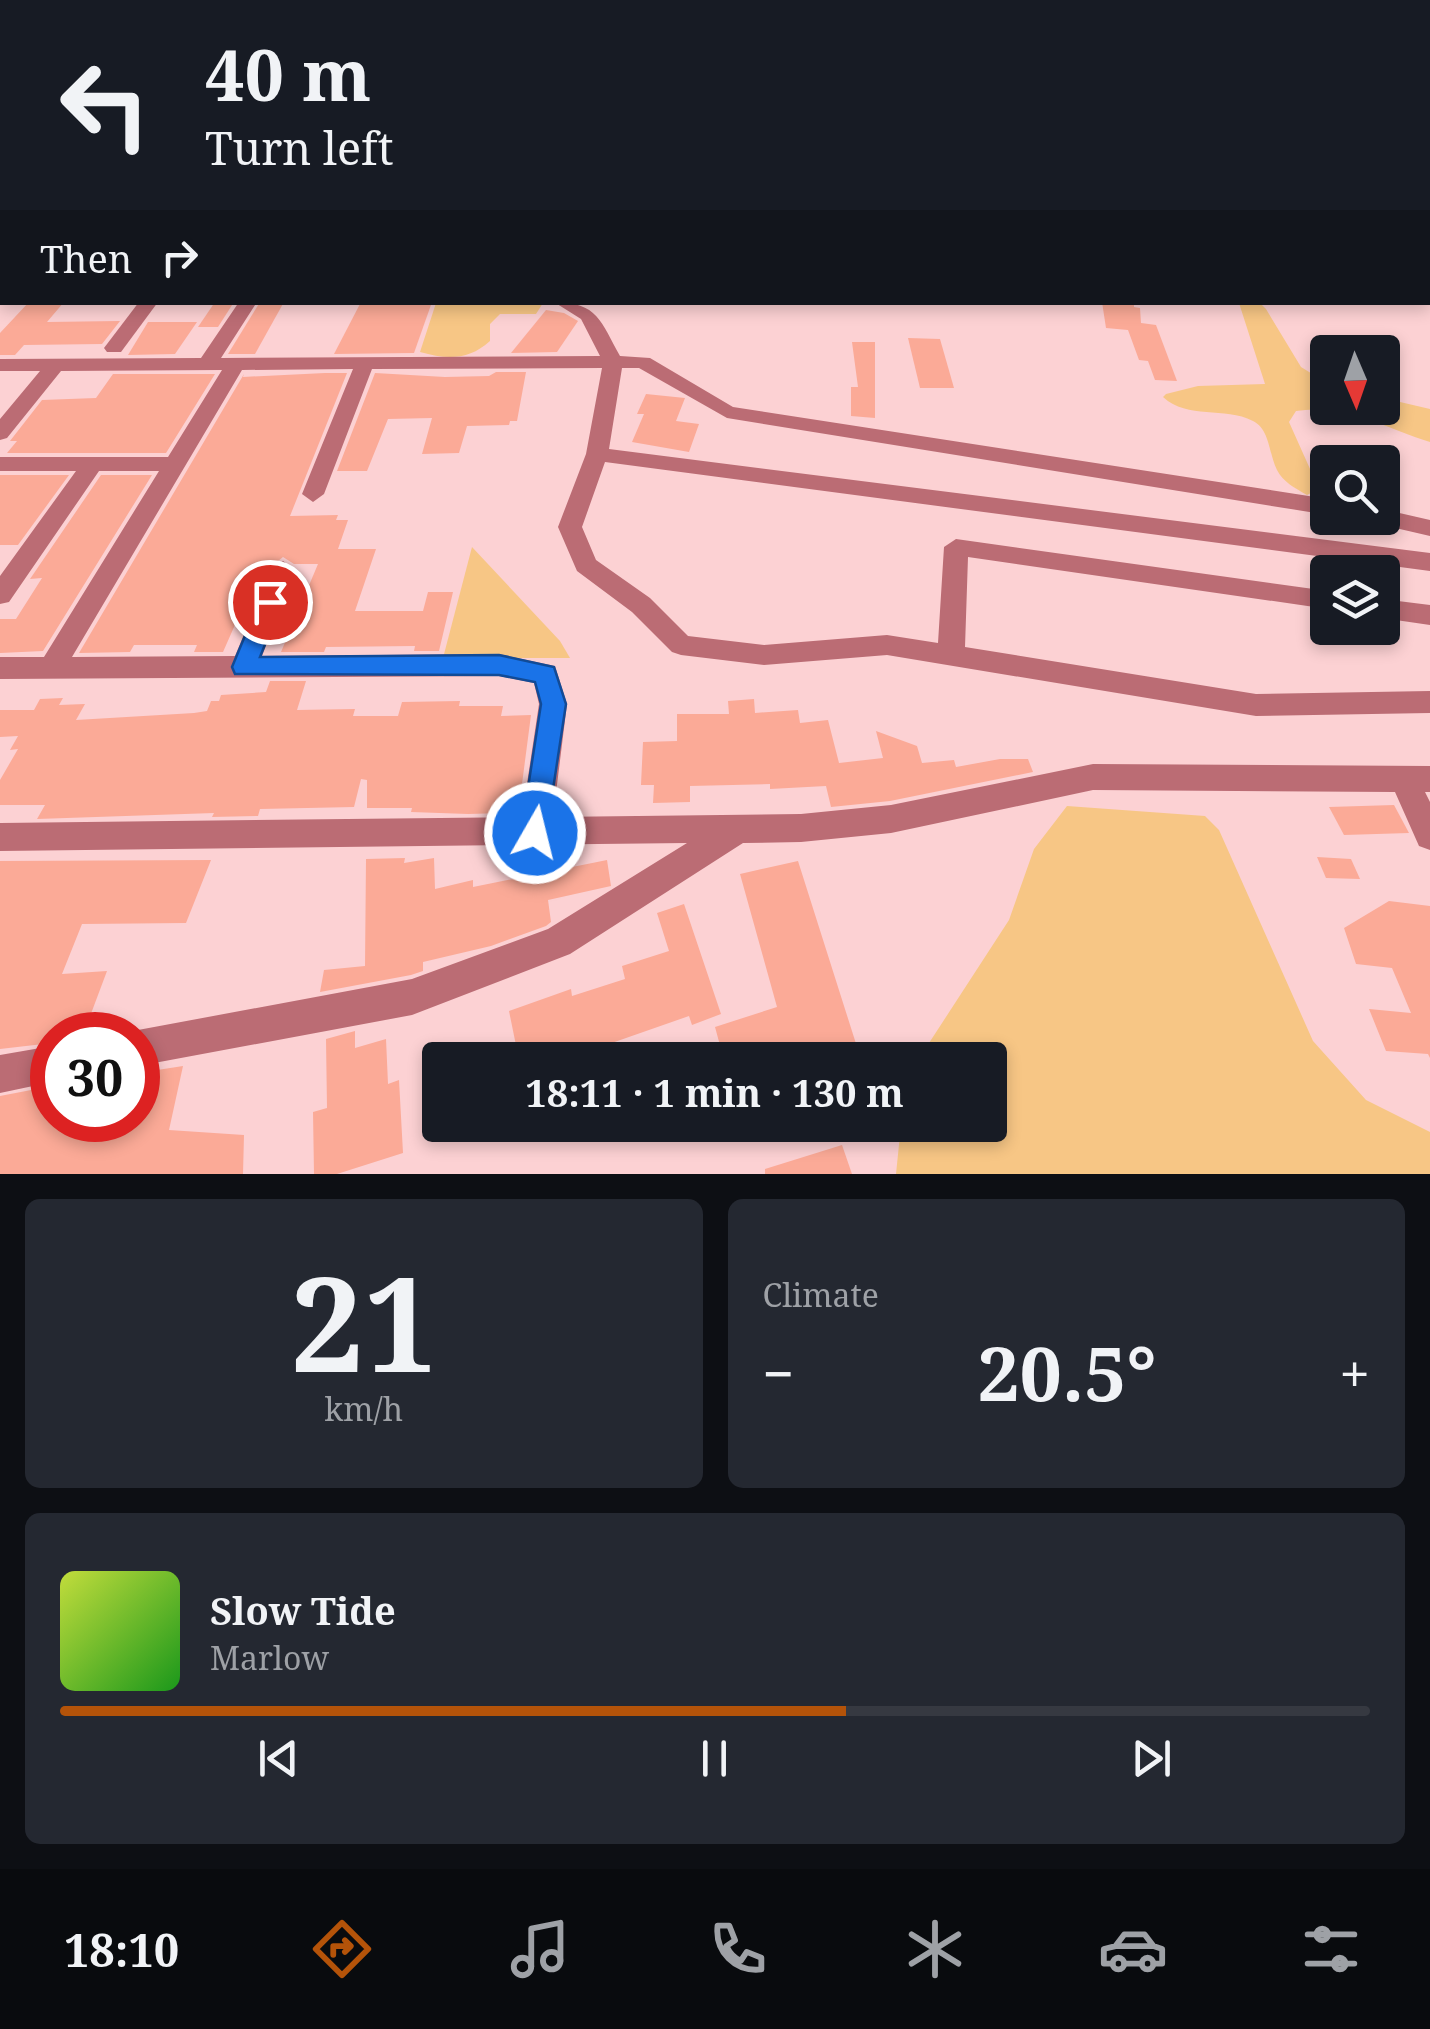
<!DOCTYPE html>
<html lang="en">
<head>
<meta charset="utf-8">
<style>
	:root { --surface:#171b24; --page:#242831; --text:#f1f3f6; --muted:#9ea1a6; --line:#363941; --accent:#b45309 }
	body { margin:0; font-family:"Noto Serif",serif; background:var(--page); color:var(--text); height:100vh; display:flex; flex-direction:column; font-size:38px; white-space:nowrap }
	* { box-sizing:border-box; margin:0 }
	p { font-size:32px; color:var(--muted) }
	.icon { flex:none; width:55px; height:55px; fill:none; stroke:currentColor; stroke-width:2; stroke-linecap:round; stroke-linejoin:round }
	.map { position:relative; height:1174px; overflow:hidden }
	.details { display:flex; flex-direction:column; gap:25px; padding:25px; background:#0d0f14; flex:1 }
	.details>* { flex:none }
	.banner { position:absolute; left:0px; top:0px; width:1430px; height:305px; box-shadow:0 5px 15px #0003; background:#171b24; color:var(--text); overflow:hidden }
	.needle { width:65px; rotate:178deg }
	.tools { position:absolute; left:1310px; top:335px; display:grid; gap:20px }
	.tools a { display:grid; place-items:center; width:90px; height:90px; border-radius:10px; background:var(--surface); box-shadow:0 5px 15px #0003; font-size:50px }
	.speed { position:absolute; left:30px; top:1012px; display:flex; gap:20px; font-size:50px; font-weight:700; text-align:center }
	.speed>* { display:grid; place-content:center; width:130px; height:130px; border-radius:50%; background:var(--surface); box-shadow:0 5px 15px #0003; line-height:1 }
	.speed .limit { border:15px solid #d22; background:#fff; color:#111 }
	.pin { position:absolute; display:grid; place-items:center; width:85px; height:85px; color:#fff; margin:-42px; border:5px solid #fff; border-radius:50%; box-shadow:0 2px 10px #0007 }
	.me { position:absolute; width:110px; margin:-55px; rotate:8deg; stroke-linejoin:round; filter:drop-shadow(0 0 8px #0008) }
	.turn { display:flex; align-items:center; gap:35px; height:210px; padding:0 40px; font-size:45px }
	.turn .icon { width:130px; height:130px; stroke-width:2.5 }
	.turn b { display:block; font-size:70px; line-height:85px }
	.then { display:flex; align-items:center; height:95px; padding:0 40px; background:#0003; gap:20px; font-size:38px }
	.big { font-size:75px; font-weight:700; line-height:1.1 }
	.details .card { flex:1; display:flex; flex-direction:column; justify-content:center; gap:15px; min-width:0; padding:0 35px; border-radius:15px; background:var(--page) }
	.details .dial { align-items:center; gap:0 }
	.dial b { font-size:130px; line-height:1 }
	.song { display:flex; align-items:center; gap:30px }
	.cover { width:120px; height:120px; border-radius:15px; background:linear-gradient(135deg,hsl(70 70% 55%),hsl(120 70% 35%)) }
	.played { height:10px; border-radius:5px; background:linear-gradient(90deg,var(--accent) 60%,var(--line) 60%) }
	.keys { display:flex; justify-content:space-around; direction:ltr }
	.heat { display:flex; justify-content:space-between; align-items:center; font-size:55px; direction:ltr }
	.details .tiles { flex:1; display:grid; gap:25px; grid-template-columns:1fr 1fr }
	.card:last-child { grid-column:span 2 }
	.trip { position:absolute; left:422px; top:1042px; width:585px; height:100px; border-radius:10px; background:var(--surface); box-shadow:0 5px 15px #0003; font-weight:700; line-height:100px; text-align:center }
	.menu { display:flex; height:160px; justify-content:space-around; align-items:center; background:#090b0e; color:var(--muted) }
	.menu .icon { width:70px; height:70px }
	.menu .current { color:var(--accent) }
	.menu b { font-size:45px; color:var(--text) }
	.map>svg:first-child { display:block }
</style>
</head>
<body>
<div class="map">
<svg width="1430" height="1174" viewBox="0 0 1430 1174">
	<rect width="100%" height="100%" fill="#fcd1d3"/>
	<g fill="#f7c685">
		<path d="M436,303V302L543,303L536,314H500L490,324V341C469,360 448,360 420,352Z"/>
		<path d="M1239,303H1260L1266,309L1301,367L1327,383L1328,408H1382L1383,398L1430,409V442C1383,427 1346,404 1296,411L1289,422L1319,489L1307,495C1295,488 1283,482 1277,470C1269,455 1270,429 1253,421C1224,406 1188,420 1163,397L1166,394L1198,386L1265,384Z"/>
		<polygon points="472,547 560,641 570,658 443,658"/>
		<polygon points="1067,806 1205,816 1219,830 1313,1041 1366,1100 1430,1132 1430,1174 896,1174 901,1125 990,1125 990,1060 918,1060 1009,920 1034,849"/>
	</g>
	<g fill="#fbaa97">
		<polygon points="29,302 64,302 47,322 120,321 102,344 24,345 15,355 0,355 0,333"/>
		<polygon points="215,302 234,302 218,327 198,327"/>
		<polygon points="260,302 284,302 255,354 228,354"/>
		<polygon points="361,302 432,302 414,353 334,354"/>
		<polygon points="1102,302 1134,302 1134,307 1140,308 1141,323 1156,325 1177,381 1155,380 1148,361 1139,360 1128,330 1106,328"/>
		<polygon points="546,310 564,313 578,321 557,352 511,353"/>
		<polygon points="148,322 197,322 175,354 128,355"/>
		<polygon points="908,338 940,339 954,388 920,388"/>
		<polygon points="852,342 875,342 875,418 851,416 851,387 858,387"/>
		<polygon points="496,372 526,372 517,421 510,421 509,425 467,426 459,453 422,454 432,418 388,419 367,471 337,471 375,373 445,377 489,376"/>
		<polygon points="325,373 347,373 290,516 338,515 336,520 348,520 338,549 376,549 355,611 423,611 428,592 453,592 439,651 414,651 415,646 326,647 324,652 281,652 318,564 294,564 283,557 268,569 257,593 249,593 223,652 194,652 197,645 134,645 130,652 79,653 244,374 243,377"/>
		<polygon points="113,374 215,374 166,453 7,453 17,441 10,441 42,400 96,398"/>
		<polygon points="646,394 685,398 676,421 699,424 689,452 632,442 644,414 637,414"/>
		<polygon points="0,475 69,475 18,545 0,545"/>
		<polygon points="101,475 152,475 43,651 0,653 0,619 16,619 42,578 30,579"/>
		<polygon points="270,681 306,681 297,710 355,709 353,716 398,716 402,702 460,701 459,706 503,706 501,716 531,715 519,807 506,808 505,813 468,814 411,812 412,808 367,808 367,780 361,779 354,807 260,809 258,816 212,817 214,813 37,819 45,805 0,805 0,780 18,749 10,750 18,736 0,737 0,710 34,710 40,699 63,698 59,705 85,704 76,720 194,713 207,711 211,701 219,701 221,695 266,692"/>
		<polygon points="754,699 755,713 798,710 800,723 828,720 839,763 883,758 876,731 917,746 922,763 954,760 956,767 1000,759 1028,759 1033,772 890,801 831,807 826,786 770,789 770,784 690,786 690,802 653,803 654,785 641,785 643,742 677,741 677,714 729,714 728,701"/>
		<polygon points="1394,805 1409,833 1344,835 1329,807"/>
		<polygon points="1317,857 1351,859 1360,879 1326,878"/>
		<polygon points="405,858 404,863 434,858 435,889 473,880 473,887 607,860 611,886 548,900 551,922 546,926 491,946 423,962 423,971 411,975 320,992 324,970 365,966 366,859"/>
		<polygon points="211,860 186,923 82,924 62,974 107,971 83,1035 52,1035 52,1043 0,1049 0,861"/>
		<polygon points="798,861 858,1050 814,1059 810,1043 757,1060 724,1060 715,1027 777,1007 740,874"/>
		<polygon points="1389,901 1430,906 1430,1058 1428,1054 1386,1051 1369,1009 1411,1013 1392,968 1356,964 1344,928"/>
		<polygon points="684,904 721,1014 692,1025 689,1016 586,1052 588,1060 519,1060 509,1011 571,989 572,996 625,979 622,966 669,951 657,913"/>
		<polygon points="355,1031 355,1048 386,1039 388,1084 399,1080 403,1153 337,1174 314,1174 313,1112 327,1108 326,1039"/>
		<polygon points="183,1066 169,1130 244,1135 243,1174 0,1174 0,1096 52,1086 52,1120 138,1120 138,1073"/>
		<polygon points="842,1145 852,1174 765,1174 765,1169"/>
	</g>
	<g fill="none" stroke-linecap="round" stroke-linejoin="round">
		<polyline stroke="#8a696b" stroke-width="2.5" stroke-dasharray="4 4" stroke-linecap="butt" points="1058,0 1075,2"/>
		<g fill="#bb6c74" fill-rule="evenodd">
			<polygon points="0,52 2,53 2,59 0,60"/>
			<polygon points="2,94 2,103 0,104 0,95"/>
			<rect x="1428" y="136" width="2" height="8"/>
			<rect x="0" y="157" width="2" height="8"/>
			<rect x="1428" y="257" width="2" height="10"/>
			<polygon points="139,302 158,302 121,352 107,352 104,348"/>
			<path d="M239,302H257L221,358L600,356L581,319L554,302C598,302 601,322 620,356L650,358L733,407L1328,499V515L727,418L639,368H622L609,449L1430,553V571L605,462L582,527L596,560L650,598L688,636L764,645L887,635L938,643L944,547L956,539L1328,591V609L968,557L965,647L1256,694L1430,691V713L1256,716L887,655L764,665L681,655L672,652L632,612L577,571L558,527L586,454L602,368L372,369L324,494L313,502L302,494L353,369L242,370L72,657L235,656L271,570L283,561L295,570L262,656L499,654L555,666L567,704L553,817L801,814L891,805L1093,764L1430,766V792H1425L1430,802V850L1419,846L1395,792L1093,790L891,833L801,842L743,843L570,954L412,1015L138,1066V1035H125L138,1030L412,979L548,929L687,843L0,851V823L522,817L539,704L534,683L499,676L0,679V657H44L159,471H99L9,602L0,604V576L76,471H0V457H168L222,370L61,371L7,438L0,440V419L40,371H0V359L201,358Z"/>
			<polygon points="1382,509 1430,520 1430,536 1374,523 1371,518 1382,518"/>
			<polygon points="1382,599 1430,605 1430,625 1382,618"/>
			<polygon points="52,1046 52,1082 0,1093 0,1055"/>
		</g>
		<polygon fill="#4d101c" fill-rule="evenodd" points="1403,0 1419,0 1420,2 1405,2"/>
	</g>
	<polygon fill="#1a73e8" stroke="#114b97" stroke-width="2.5" points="270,594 282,602 260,657 499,655 554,667 566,704 545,842 535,846 525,842 521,833 541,704 535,682 499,675 235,674 232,667 259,602"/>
</svg>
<div class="tools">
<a><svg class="needle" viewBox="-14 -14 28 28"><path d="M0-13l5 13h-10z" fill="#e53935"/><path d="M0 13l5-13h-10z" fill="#9ea1a6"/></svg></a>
<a><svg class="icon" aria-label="search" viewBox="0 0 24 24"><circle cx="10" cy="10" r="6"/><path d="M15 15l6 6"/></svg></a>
<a><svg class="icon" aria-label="layers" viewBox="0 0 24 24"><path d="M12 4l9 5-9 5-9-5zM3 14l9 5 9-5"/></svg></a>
</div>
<div class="speed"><div class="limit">30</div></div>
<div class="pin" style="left:270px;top:602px;background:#d93025"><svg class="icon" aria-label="arrive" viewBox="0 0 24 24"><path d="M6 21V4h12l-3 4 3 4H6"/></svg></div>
<svg class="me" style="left:535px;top:833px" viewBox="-20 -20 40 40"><circle r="17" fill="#1a73e8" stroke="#fff" stroke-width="3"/><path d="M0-11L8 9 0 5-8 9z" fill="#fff"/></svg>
<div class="trip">18:11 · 1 min · 130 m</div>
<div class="banner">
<div class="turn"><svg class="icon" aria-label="left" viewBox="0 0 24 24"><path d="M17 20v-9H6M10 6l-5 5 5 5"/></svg><div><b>40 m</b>Turn left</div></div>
<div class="then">Then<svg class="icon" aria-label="right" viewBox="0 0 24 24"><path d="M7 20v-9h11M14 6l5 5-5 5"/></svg></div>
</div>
</div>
<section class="details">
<div class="tiles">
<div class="card dial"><b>21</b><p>km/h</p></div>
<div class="card"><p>Climate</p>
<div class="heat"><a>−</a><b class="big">20.5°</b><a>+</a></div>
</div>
<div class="card">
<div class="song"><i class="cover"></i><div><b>Slow Tide</b><p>Marlow</p></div></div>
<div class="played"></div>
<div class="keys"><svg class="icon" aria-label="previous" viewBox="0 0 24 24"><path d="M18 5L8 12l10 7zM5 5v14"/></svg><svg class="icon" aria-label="pause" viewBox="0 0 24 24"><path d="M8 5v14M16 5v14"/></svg><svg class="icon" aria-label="next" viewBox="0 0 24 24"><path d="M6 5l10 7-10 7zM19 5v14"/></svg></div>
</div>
</div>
</section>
<nav class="menu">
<b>18:10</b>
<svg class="icon current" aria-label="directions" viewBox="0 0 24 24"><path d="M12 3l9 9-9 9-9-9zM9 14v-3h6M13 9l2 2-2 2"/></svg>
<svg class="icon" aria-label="music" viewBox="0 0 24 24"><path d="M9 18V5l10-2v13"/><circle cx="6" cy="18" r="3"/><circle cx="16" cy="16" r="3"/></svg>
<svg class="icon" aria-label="phone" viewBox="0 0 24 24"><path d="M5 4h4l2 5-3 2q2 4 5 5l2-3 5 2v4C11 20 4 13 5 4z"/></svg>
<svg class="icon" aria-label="climate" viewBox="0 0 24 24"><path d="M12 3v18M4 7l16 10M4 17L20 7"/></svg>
<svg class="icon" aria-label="car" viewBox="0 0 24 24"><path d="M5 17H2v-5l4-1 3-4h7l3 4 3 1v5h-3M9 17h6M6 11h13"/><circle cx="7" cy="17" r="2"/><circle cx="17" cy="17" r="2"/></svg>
<svg class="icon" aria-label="filters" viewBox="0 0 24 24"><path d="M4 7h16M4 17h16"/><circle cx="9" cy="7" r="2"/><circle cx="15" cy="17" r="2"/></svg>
</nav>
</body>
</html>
